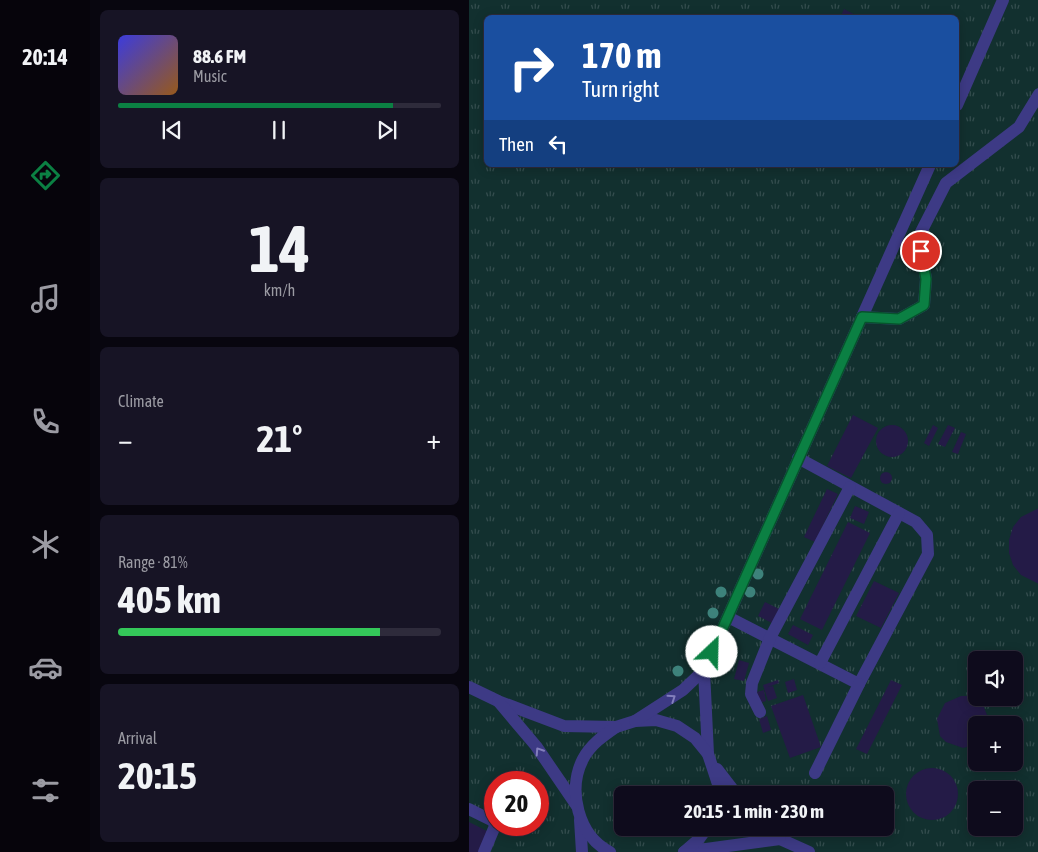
<!DOCTYPE html>
<html lang="en">
<head>
<meta charset="utf-8">
<style>
	:root { --surface:#0e0b1c; --page:#171425; --text:#f1f3f6; --muted:#9b9ba3; --line:#2e2b3b; --accent:#0b8043 }
	body { margin:0; font-family:"Asap Condensed",sans-serif; background:var(--page); color:var(--text); height:100vh; display:flex; flex-direction:column; font-size:19px; white-space:nowrap }
	* { box-sizing:border-box; margin:0 }
	p { font-size:16px; color:var(--muted) }
	.icon { flex:none; width:28px; height:28px; fill:none; stroke:currentColor; stroke-width:2; stroke-linecap:round; stroke-linejoin:round }
	.map { position:relative; flex:1; overflow:hidden }
	.side { display:flex; flex-direction:column; gap:10px; padding:10px; background:#08060f; width:379px }
	.side>* { flex:none }
	.banner { position:absolute; left:15px; top:15px; width:475px; height:152px; border-radius:8px; box-shadow:0 2px 12px #0003,0 0 0 1px var(--line); background:#1a4fa0; color:#fff; overflow:hidden }
	.buttons { position:absolute; left:499px; top:651px; display:grid; gap:10px }
	.buttons a { display:grid; place-items:center; width:55px; height:55px; border-radius:8px; background:var(--surface); box-shadow:0 2px 12px #0003,0 0 0 1px var(--line); font-size:25px }
	.speed { position:absolute; left:15px; top:771px; display:flex; gap:10px; font-size:25px; font-weight:700; text-align:center }
	.speed>* { display:grid; place-content:center; width:65px; height:65px; border-radius:50%; background:var(--surface); box-shadow:0 2px 12px #0003,0 0 0 1px var(--line); line-height:1 }
	.speed .limit { border:8px solid #d22; background:#fff; color:#111 }
	.pin { position:absolute; display:grid; place-items:center; width:42px; height:42px; color:#fff; margin:-21px; border:2px solid #fff; border-radius:50%; box-shadow:0 1px 5px #0007 }
	.me { position:absolute; width:55px; margin:-28px; rotate:24deg; stroke-linejoin:round; filter:drop-shadow(0 0 4px #0008) }
	.turn { display:flex; align-items:center; gap:18px; height:105px; padding:0 15px; font-size:22px }
	.turn .icon { width:65px; height:65px; stroke-width:2.5 }
	.turn b { display:block; font-size:35px; line-height:42px }
	.then { display:flex; align-items:center; height:48px; padding:0 15px; background:#0003; gap:10px; font-size:19px }
	.big { font-size:38px; font-weight:700; line-height:1.1 }
	.side .card { flex:1; display:flex; flex-direction:column; justify-content:center; gap:8px; min-width:0; padding:0 18px; border-radius:8px; background:var(--page) }
	.side .dial { align-items:center; gap:0 }
	.dial b { font-size:65px; line-height:1 }
	.song { display:flex; align-items:center; gap:15px }
	.cover { width:60px; height:60px; border-radius:8px; background:linear-gradient(135deg,hsl(240 70% 55%),hsl(30 70% 35%)) }
	.played { height:5px; border-radius:2px; background:linear-gradient(90deg,var(--accent) 85%,var(--line) 85%) }
	.keys { display:flex; justify-content:space-around; direction:ltr }
	.heat { display:flex; justify-content:space-between; align-items:center; font-size:28px; direction:ltr }
	.charge { height:8px; border-radius:4px; background:linear-gradient(90deg,#34c759 81%,var(--line) 0) }
	.trip { position:absolute; left:145px; top:786px; width:280px; height:50px; border-radius:8px; background:var(--surface); box-shadow:0 2px 12px #0003,0 0 0 1px var(--line); font-weight:700; line-height:50px; text-align:center }
	main { display:flex; flex:1; min-height:0 }
	.tab-bar { display:flex; flex-direction:column; width:90px; justify-content:space-around; align-items:center; background:#06040b; color:var(--muted) }
	.tab-bar .icon { width:35px; height:35px }
	.tab-bar .on { color:var(--accent) }
	.tab-bar b { font-size:22px; color:var(--text) }
	.map>svg:first-child { display:block }
</style>
</head>
<body>
<main>
<nav class="tab-bar">
<b>20:14</b>
<svg class="icon on" aria-label="directions" viewBox="0 0 24 24"><path d="M12 3l9 9-9 9-9-9zM9 14v-3h6M13 9l2 2-2 2"/></svg>
<svg class="icon" aria-label="music" viewBox="0 0 24 24"><path d="M9 18V5l10-2v13"/><circle cx="6" cy="18" r="3"/><circle cx="16" cy="16" r="3"/></svg>
<svg class="icon" aria-label="phone" viewBox="0 0 24 24"><path d="M5 4h4l2 5-3 2q2 4 5 5l2-3 5 2v4C11 20 4 13 5 4z"/></svg>
<svg class="icon" aria-label="climate" viewBox="0 0 24 24"><path d="M12 3v18M4 7l16 10M4 17L20 7"/></svg>
<svg class="icon" aria-label="car" viewBox="0 0 24 24"><path d="M5 17H2v-5l4-1 3-4h7l3 4 3 1v5h-3M9 17h6M6 11h13"/><circle cx="7" cy="17" r="2"/><circle cx="17" cy="17" r="2"/></svg>
<svg class="icon" aria-label="filters" viewBox="0 0 24 24"><path d="M4 7h16M4 17h16"/><circle cx="9" cy="7" r="2"/><circle cx="15" cy="17" r="2"/></svg>
</nav>
<section class="side">
<div class="card">
<div class="song"><i class="cover"></i><div><b>88.6 FM</b><p>Music</p></div></div>
<div class="played"></div>
<div class="keys"><svg class="icon" aria-label="previous" viewBox="0 0 24 24"><path d="M18 5L8 12l10 7zM5 5v14"/></svg><svg class="icon" aria-label="pause" viewBox="0 0 24 24"><path d="M8 5v14M16 5v14"/></svg><svg class="icon" aria-label="next" viewBox="0 0 24 24"><path d="M6 5l10 7-10 7zM19 5v14"/></svg></div>
</div>
<div class="card dial"><b>14</b><p>km/h</p></div>
<div class="card"><p>Climate</p>
<div class="heat"><a>−</a><b class="big">21°</b><a>+</a></div>
</div>
<div class="card"><p>Range · 81%</p><b class="big">405 km</b><div class="charge"></div></div>
<div class="card"><p>Arrival</p><b class="big">20:15</b></div>
</section>
<div class="map">
<svg width="570" height="852" viewBox="0 0 570 852">
	<defs>
		<pattern id="grass-tufts" width="24" height="20" patternUnits="userSpaceOnUse" patternTransform="scale(1.25)"><rect width="24" height="20" fill="#12302f"/><path d="M3 7l-1-3M5 7V3M7 7l1-3M15 17l-1-3M17 17v-4M19 17l1-3" fill="none" stroke="#344d4e"/></pattern>
	</defs>
	<rect width="100%" height="100%" fill="#130f26"/>
	<path fill="url(#grass-tufts)" fill-rule="evenodd" d="M0,0H569V852H0ZM18,18H488V165H18ZM508,660H545V698H508ZM508,725H545V762H508ZM26,782H69V825H26ZM508,790H545V828H508ZM154,795H416V828H154Z"/>
	<g fill="#241b47">
		<polygon points="375,9 392,18 371,18"/>
		<polygon points="384,415 409,428 382,478 358,466"/>
		<circle cx="423" cy="441" r="16"/>
		<polygon points="464,425 469,428 460,446 455,443"/>
		<polygon points="479,425 486,428 476,447 469,444"/>
		<polygon points="492,432 497,434 489,454 483,452"/>
		<circle cx="417" cy="478" r="6"/>
		<polygon points="358,489 369,494 346,542 335,537"/>
		<polygon points="386,506 400,512 395,524 381,518"/>
		<polygon points="570,508 570,584 552,575 544,565 540,553 540,540 544,527 552,517"/>
		<polygon points="379,522 401,533 353,630 331,619"/>
		<polygon points="405,581 430,593 412,628 387,616"/>
		<polygon points="296,602 310,609 303,623 289,616"/>
		<polygon points="324,625 344,635 339,645 319,634"/>
		<polygon points="270,660 280,663 275,681 265,679"/>
		<polygon points="325,679 328,690 319,693 316,682"/>
		<polygon points="309,680 310,683 299,687 304,686 308,698 299,701 294,685"/>
		<polygon points="422,680 433,685 398,754 387,749"/>
		<polygon points="295,690 297,701 291,703 288,692"/>
		<polygon points="334,695 352,747 321,758 302,706"/>
		<polygon points="492,696 500,696 514,705 520,720 520,725 508,725 508,744 494,748 477,742 471,736 468,719 476,703"/>
		<polygon points="298,716 302,730 294,733 290,719"/>
		<circle cx="463" cy="794" r="26"/>
		<polygon points="0,822 20,832 10,852 0,852"/>
	</g>
	<g fill="none" stroke-linecap="round" stroke-linejoin="round">
		<g stroke="#3d3a85" stroke-width="12">
			<polyline points="488,105 534,0"/>
			<polyline points="393,317 430,319 455,305 457,279 450,236 477,183 550,127 570,94"/>
			<polyline points="259,617 390,684 459,554 458,535 447,522 329,458"/>
			<polyline points="351,663 430,513"/>
			<polyline points="235,670 239,754"/>
			<polyline points="0,687 29,701 95,726 147,727 166,721 187,720 208,726 226,738 239,754 249,784 249,795"/>
			<polyline points="29,701 67,746 108,806"/>
			<polyline points="291,712 282,694 283,683 301,638 381,487"/>
			<polyline points="166,721 214,690 235,670 461,165"/>
			<polyline points="248,769 268,795"/>
			<polyline points="346,773 390,684"/>
			<polyline points="0,809 24,821 26,826 15,852"/>
			<polyline points="111,820 113,852"/>
			<polyline points="300,828 311,839 340,852"/>
			<path d="M141,852C109,836 98,790 114,759C121,745 134,736 147,727"/>
			<polyline points="215,852 311,839"/>
			<polyline points="215,852 230,839 238,828"/>
		</g>
	</g>
	<g fill="#3d827b">
		<circle cx="289" cy="574" r="5.5"/>
		<circle cx="252" cy="592" r="5.5"/>
		<circle cx="281" cy="592" r="5.5"/>
		<circle cx="244" cy="613" r="5.5"/>
		<circle cx="235" cy="639" r="5.5"/>
		<circle cx="256" cy="651" r="5.5"/>
		<circle cx="252" cy="662" r="5.5"/>
		<circle cx="209" cy="671" r="5.5"/>
	</g>
	<defs><path id="oneway-chevron" d="M-2-3.5L2.5 0L-2 3.5" fill="none" stroke-width="1.6" stroke-linecap="round" stroke-linejoin="round" transform="scale(1.25)"/></defs>
	<g stroke="#837fbc">
		<use href="#oneway-chevron" transform="translate(203 698) rotate(-34)"/>
		<use href="#oneway-chevron" transform="translate(70 751) rotate(-123)"/>
	</g>
	<g fill="none" stroke-linecap="round" stroke-linejoin="round">
		<defs>
			<polyline id="route" points="243,652 393,317 430,319 455,305 457,279 452,251"/>
		</defs>
		<use href="#route" stroke="#07532c" stroke-width="12"/>
		<use href="#route" stroke="#0b8043" stroke-width="9"/>
	</g>
</svg>
<div class="buttons">
<a><svg class="icon" aria-label="sound" viewBox="0 0 24 24"><path d="M4 9h4l5-4v14l-5-4H4zM17 9q2 3 0 6"/></svg></a>
<a>+</a>
<a>−</a>
</div>
<div class="speed"><div class="limit">20</div></div>
<div class="pin" style="left:452px;top:251px;background:#d93025"><svg class="icon" aria-label="arrive" viewBox="0 0 24 24"><path d="M6 21V4h12l-3 4 3 4H6"/></svg></div>
<svg class="me" style="left:243px;top:652px" viewBox="-20 -20 40 40"><circle r="19" fill="#fff"/><path d="M0-13L10 11 0 6-10 11z" fill="#0b8043"/></svg>
<div class="trip">20:15 · 1 min · 230 m</div>
<div class="banner">
<div class="turn"><svg class="icon" aria-label="right" viewBox="0 0 24 24"><path d="M7 20v-9h11M14 6l5 5-5 5"/></svg><div><b>170 m</b>Turn right</div></div>
<div class="then">Then<svg class="icon" aria-label="left" viewBox="0 0 24 24"><path d="M17 20v-9H6M10 6l-5 5 5 5"/></svg></div>
</div>
</div>
</main>
</body>
</html>
